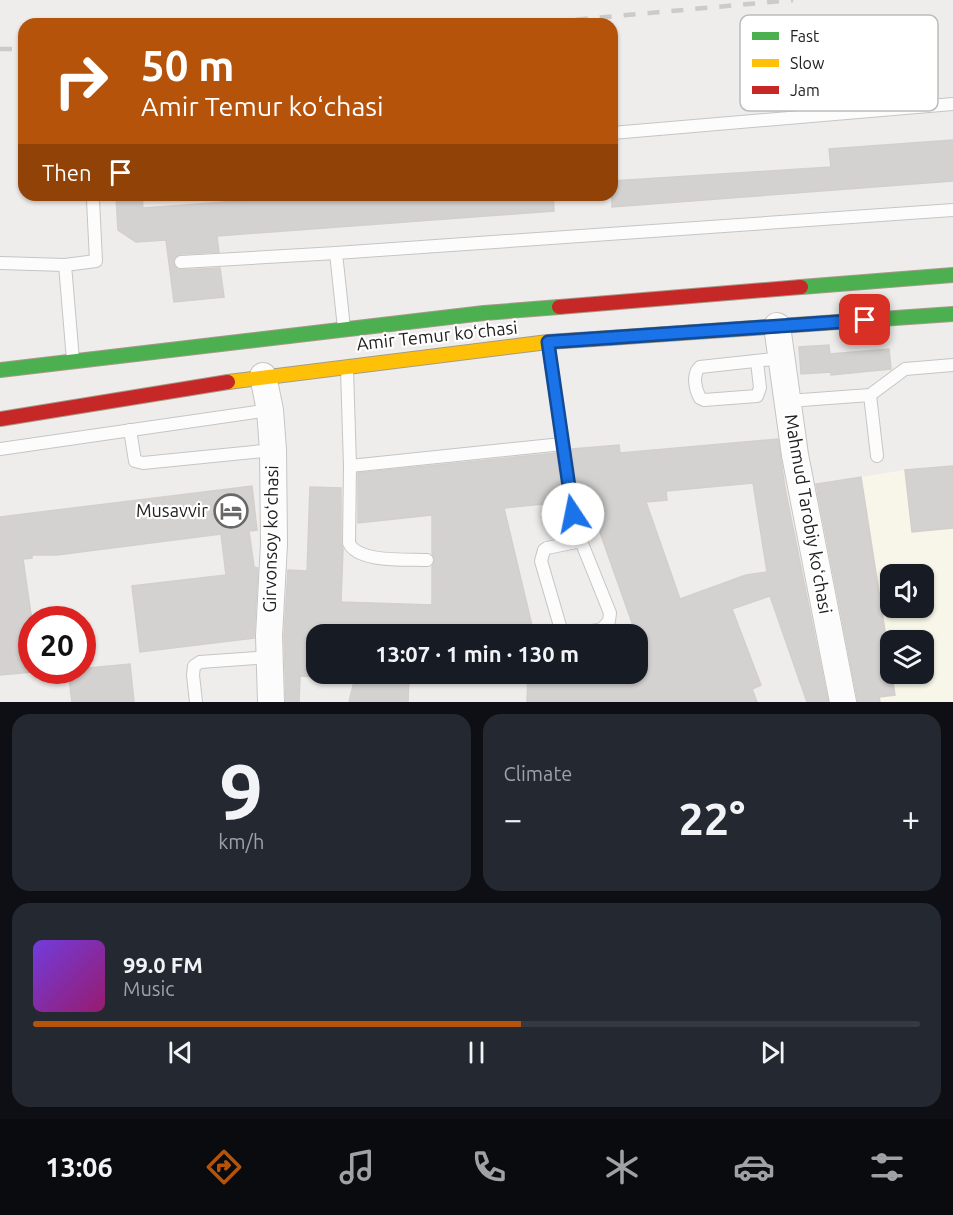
<!DOCTYPE html>
<html lang="en">
<head>
<meta charset="utf-8">
<style>
	:root { --surface:#171b24; --page:#242831; --text:#f1f3f6; --muted:#9ea1a6; --line:#363941; --accent:#b45309 }
	body { margin:0; font-family:Ubuntu,sans-serif; background:var(--page); color:var(--text); height:100vh; display:flex; flex-direction:column; font-size:22px; white-space:nowrap }
	* { box-sizing:border-box; margin:0 }
	p { font-size:20px; color:var(--muted) }
	.icon { flex:none; width:33px; height:33px; fill:none; stroke:currentColor; stroke-width:2; stroke-linecap:round; stroke-linejoin:round }
	.map { position:relative; height:702px; overflow:hidden }
	.sheet { display:flex; flex-direction:column; gap:12px; padding:12px; background:#0d0f14; flex:1 }
	.sheet>* { flex:none }
	.hud { position:absolute; left:18px; top:18px; width:600px; height:183px; border-radius:18px; box-shadow:0 2px 4px #0004; background:#b45309; color:#fff; overflow:hidden }
	.buttons { position:absolute; left:880px; top:564px; display:grid; gap:12px }
	.buttons a { display:grid; place-items:center; width:54px; height:54px; border-radius:12px; background:var(--surface); box-shadow:0 2px 4px #0004; font-size:30px }
	.speed { position:absolute; left:18px; top:606px; display:flex; gap:12px; font-size:30px; font-weight:700; text-align:center }
	.speed>* { display:grid; place-content:center; width:78px; height:78px; border-radius:50%; background:var(--surface); box-shadow:0 2px 4px #0004; line-height:1 }
	.speed .limit { border:9px solid #d22; background:#fff; color:#111 }
	.pin { position:absolute; display:grid; place-items:center; width:51px; height:51px; color:#fff; margin:-26px; border-radius:12px; box-shadow:0 3px 9px #0006 }
	.me { position:absolute; width:66px; margin:-33px; rotate:349deg; stroke-linejoin:round; filter:drop-shadow(0 0 4px #0008) }
	.turn { display:flex; align-items:center; gap:21px; height:126px; padding:0 24px; font-size:27px }
	.turn .icon { width:78px; height:78px; stroke-width:2.5 }
	.turn b { display:block; font-size:42px; line-height:51px }
	.then { display:flex; align-items:center; height:57px; padding:0 24px; background:#0003; gap:12px; font-size:22px }
	.big { font-size:45px; font-weight:700; line-height:1.1 }
	.sheet .card { flex:1; display:flex; flex-direction:column; justify-content:center; gap:9px; min-width:0; padding:0 21px; border-radius:18px; background:var(--page) }
	.sheet .dial { align-items:center; gap:0 }
	.dial b { font-size:78px; line-height:1 }
	.song { display:flex; align-items:center; gap:18px }
	.cover { width:72px; height:72px; border-radius:9px; background:linear-gradient(135deg,hsl(260 70% 55%),hsl(320 70% 35%)) }
	.played { height:6px; border-radius:3px; background:linear-gradient(90deg,var(--accent) 55%,var(--line) 55%) }
	.keys { display:flex; justify-content:space-around; direction:ltr }
	.heat { display:flex; justify-content:space-between; align-items:center; font-size:33px; direction:ltr }
	.sheet .tiles { flex:1; display:grid; gap:12px; grid-template-columns:1fr 1fr }
	.card:last-child { grid-column:span 2 }
	.trip { position:absolute; left:306px; top:624px; width:342px; height:60px; border-radius:18px; background:var(--surface); box-shadow:0 2px 4px #0004; font-weight:700; line-height:60px; text-align:center }
	.tabs { display:flex; height:96px; justify-content:space-around; align-items:center; background:#090b0e; color:var(--muted) }
	.tabs .icon { width:42px; height:42px }
	.tabs .current { color:var(--accent) }
	.tabs b { font-size:27px; color:var(--text) }
	.map>svg:first-child { display:block }
</style>
</head>
<body>
<div class="map">
<svg width="953" height="702" viewBox="0 0 953 702">
	<rect width="100%" height="100%" fill="#efedeb"/>
	<path fill="#f7f6e8" fill-rule="evenodd" d="M953,466V702H851L823,525L827,524L822,483L905,470ZM891,574H924V608H891ZM891,640H924V674H891Z"/>
	<g fill="#d4d2d0" stroke="#d2cfcc" stroke-width="1.5" fill-rule="evenodd">
		<polygon points="953,140 953,181 612,207 612,181 831,167 829,149"/>
		<polygon points="116,195 142,195 143,208 321,195 323,195 324,199 383,195 553,195 554,211 217,236 219,252 180,254 174,258 173,263 177,269 181,270 220,268 224,297 174,302 166,240 136,242 118,230"/>
		<polygon points="829,345 831,363 830,354 889,349 891,369 831,375 831,372 801,374 799,347"/>
		<path d="M778,439L785,488L828,702H807L770,596L732,609L761,685L752,689L757,702H527L528,676L537,674H638V634H636L591,507H588V500L579,501L572,449L619,445L620,453ZM753,483L767,572L746,575L680,599L646,502L667,500L666,491Z"/>
		<polygon points="556,453 563,502 504,508 534,634 316,634 316,677 300,676 299,702 286,702 284,636 288,570 307,571 310,487 341,488 341,543 343,549 341,602 432,605 432,567 435,560 432,553 432,515 358,523 358,473"/>
		<polygon points="953,466 953,528 912,532 905,470"/>
		<polygon points="861,477 895,695 879,697 880,702 858,702 816,484"/>
		<polygon points="252,486 257,530 249,531 254,567 258,568 254,638 140,652 132,586 226,575 221,534 57,555 32,555 32,558 23,559 32,621 32,672 0,675 0,517"/>
		<polygon points="130,664 134,702 72,702 68,670"/>
		<polygon points="356,674 409,674 408,702 349,702"/>
	</g>
	<g fill="none" stroke-linecap="round" stroke-linejoin="round">
		<defs>
			<g id="lane">
				<polyline points="612,133 953,104"/>
				<polyline points="181,262 336,253"/>
				<polyline points="0,263 65,265"/>
				<polyline points="344,328 336,253 953,210"/>
				<polyline points="548,343 573,514 581,541 610,613 609,621 602,629 576,634"/>
				<polyline points="73,360 65,265 96,261 93,200"/>
				<path d="M757,361L760,388L757,396L704,400L700,398C695,389 692,374 700,367L782,358"/>
				<path d="M347,369L350,466L349,543C358,563 407,559 427,560"/>
				<polyline points="870,395 877,456"/>
				<polyline points="788,401 870,395 905,369 953,365"/>
				<polyline points="130,430 135,461 143,463 273,450"/>
				<polyline points="0,449 270,410"/>
				<polyline points="350,466 562,444"/>
				<polyline points="571,634 562,630 560,626 541,561 544,550 547,548 581,541"/>
				<polyline points="196,702 193,675 194,666 200,662 270,657"/>
			</g>
			<g id="street">
				<polyline points="777,326 795,455 843,702"/>
				<polyline points="263,376 270,410 273,450 274,544 269,636 271,702"/>
			</g>
			<g id="fast">
				<polyline points="801,287 953,275"/>
				<polyline points="609,338 953,314"/>
				<polyline points="0,370 484,313 559,307"/>
			</g>
			<polyline id="slow" points="228,382 548,342 609,338"/>
			<g id="jam">
				<polyline points="559,307 801,287"/>
				<polyline points="0,419 228,382"/>
			</g>
		</defs>
		<use href="#lane" stroke="#c6c5c4" stroke-width="14"/>
		<use href="#street" stroke="#c6c5c4" stroke-width="28"/>
		<use href="#fast" stroke="#a59a87" stroke-width="16"/>
		<use href="#slow" stroke="#a59a87" stroke-width="16"/>
		<use href="#jam" stroke="#a59a87" stroke-width="16"/>
		<use href="#lane" stroke="#fdfcfc" stroke-width="12"/>
		<use href="#street" stroke="#fdfcfc" stroke-width="26"/>
		<use href="#fast" stroke="#4caf50" stroke-width="14"/>
		<use href="#slow" stroke="#ffc107" stroke-width="14"/>
		<use href="#jam" stroke="#c62828" stroke-width="14"/>
		<g stroke="#cbcbcb" stroke-width="4.5" stroke-dasharray="12 12" stroke-linecap="butt">
			<polyline points="528,24 793,0"/>
			<polyline points="0,49 24,49"/>
		</g>
	</g>
	<g fill="none" stroke-linecap="round" stroke-linejoin="round">
		<defs>
			<polyline id="route" points="573,514 548,342 865,320"/>
		</defs>
		<use href="#route" stroke="#114b97" stroke-width="15"/>
		<use href="#route" stroke="#1a73e8" stroke-width="10"/>
	</g>
	<defs>
		<symbol id="hotel-ring" viewBox="-11 -11 22 22"><circle r="9.5" fill="#fff" stroke="#696868" stroke-width="1.5"/><path d="M-6-4.5h1.5V1H6V5H4.5V3h-9V5H-6ZM-4 0a1.8 1.8 0 1 1 3.6 0ZM.5 0V-2.5h3Q6-2.5 6 0Z" fill="#696868"/></symbol>
	</defs>
	<g fill-rule="evenodd">
		<use href="#hotel-ring" x="212" y="492" width="38" height="38"/>
	</g>
	<g text-anchor="middle" stroke-width="4.5" stroke-linejoin="round" paint-order="stroke">
		<g font-size="18" fill="#212121" stroke="#fff">
			<text transform="translate(437 336) rotate(-6)" y="6">Amir Temur koʻchasi</text>
			<text transform="translate(808 514) rotate(80)" y="6">Mahmud Tarobiy koʻchasi</text>
			<text transform="translate(271 539) rotate(-89)" y="6">Girvonsoy koʻchasi</text>
		</g>
		<g font-size="18" fill="#212121" stroke="#fff" text-anchor="end">
			<text x="208" y="517">Musavvir</text>
		</g>
	</g>
	<rect x="740" y="15" width="198" height="96" rx="9" fill="#fff" stroke="#bcbcbc" stroke-width="1.5"/>
	<rect x="752" y="32" width="27" height="8" fill="#4caf50"/>
	<rect x="752" y="59" width="27" height="8" fill="#ffc107"/>
	<rect x="752" y="86" width="27" height="8" fill="#c62828"/>
	<g font-size="16" fill="#212121">
		<text x="790" y="42">Fast</text>
		<text x="790" y="69">Slow</text>
		<text x="790" y="96">Jam</text>
	</g>
</svg>
<div class="buttons">
<a><svg class="icon" aria-label="sound" viewBox="0 0 24 24"><path d="M4 9h4l5-4v14l-5-4H4zM17 9q2 3 0 6"/></svg></a>
<a><svg class="icon" aria-label="layers" viewBox="0 0 24 24"><path d="M12 4l9 5-9 5-9-5zM3 14l9 5 9-5"/></svg></a>
</div>
<div class="speed"><div class="limit">20</div></div>
<div class="pin" style="left:865px;top:320px;background:#d93025"><svg class="icon" aria-label="arrive" viewBox="0 0 24 24"><path d="M6 21V4h12l-3 4 3 4H6"/></svg></div>
<svg class="me" style="left:573px;top:514px" viewBox="-20 -20 40 40"><circle r="19" fill="#fff"/><path d="M0-13L10 11 0 6-10 11z" fill="#1a73e8"/></svg>
<div class="trip">13:07 · 1 min · 130 m</div>
<div class="hud">
<div class="turn"><svg class="icon" aria-label="right" viewBox="0 0 24 24"><path d="M7 20v-9h11M14 6l5 5-5 5"/></svg><div><b>50 m</b>Amir Temur koʻchasi</div></div>
<div class="then">Then<svg class="icon" aria-label="arrive" viewBox="0 0 24 24"><path d="M6 21V4h12l-3 4 3 4H6"/></svg></div>
</div>
</div>
<section class="sheet">
<div class="tiles">
<div class="card dial"><b>9</b><p>km/h</p></div>
<div class="card"><p>Climate</p>
<div class="heat"><a>−</a><b class="big">22°</b><a>+</a></div>
</div>
<div class="card">
<div class="song"><i class="cover"></i><div><b>99.0 FM</b><p>Music</p></div></div>
<div class="played"></div>
<div class="keys"><svg class="icon" aria-label="previous" viewBox="0 0 24 24"><path d="M18 5L8 12l10 7zM5 5v14"/></svg><svg class="icon" aria-label="pause" viewBox="0 0 24 24"><path d="M8 5v14M16 5v14"/></svg><svg class="icon" aria-label="next" viewBox="0 0 24 24"><path d="M6 5l10 7-10 7zM19 5v14"/></svg></div>
</div>
</div>
</section>
<nav class="tabs">
<b>13:06</b>
<svg class="icon current" aria-label="directions" viewBox="0 0 24 24"><path d="M12 3l9 9-9 9-9-9zM9 14v-3h6M13 9l2 2-2 2"/></svg>
<svg class="icon" aria-label="music" viewBox="0 0 24 24"><path d="M9 18V5l10-2v13"/><circle cx="6" cy="18" r="3"/><circle cx="16" cy="16" r="3"/></svg>
<svg class="icon" aria-label="phone" viewBox="0 0 24 24"><path d="M5 4h4l2 5-3 2q2 4 5 5l2-3 5 2v4C11 20 4 13 5 4z"/></svg>
<svg class="icon" aria-label="climate" viewBox="0 0 24 24"><path d="M12 3v18M4 7l16 10M4 17L20 7"/></svg>
<svg class="icon" aria-label="car" viewBox="0 0 24 24"><path d="M5 17H2v-5l4-1 3-4h7l3 4 3 1v5h-3M9 17h6M6 11h13"/><circle cx="7" cy="17" r="2"/><circle cx="17" cy="17" r="2"/></svg>
<svg class="icon" aria-label="filters" viewBox="0 0 24 24"><path d="M4 7h16M4 17h16"/><circle cx="9" cy="7" r="2"/><circle cx="15" cy="17" r="2"/></svg>
</nav>
</body>
</html>
